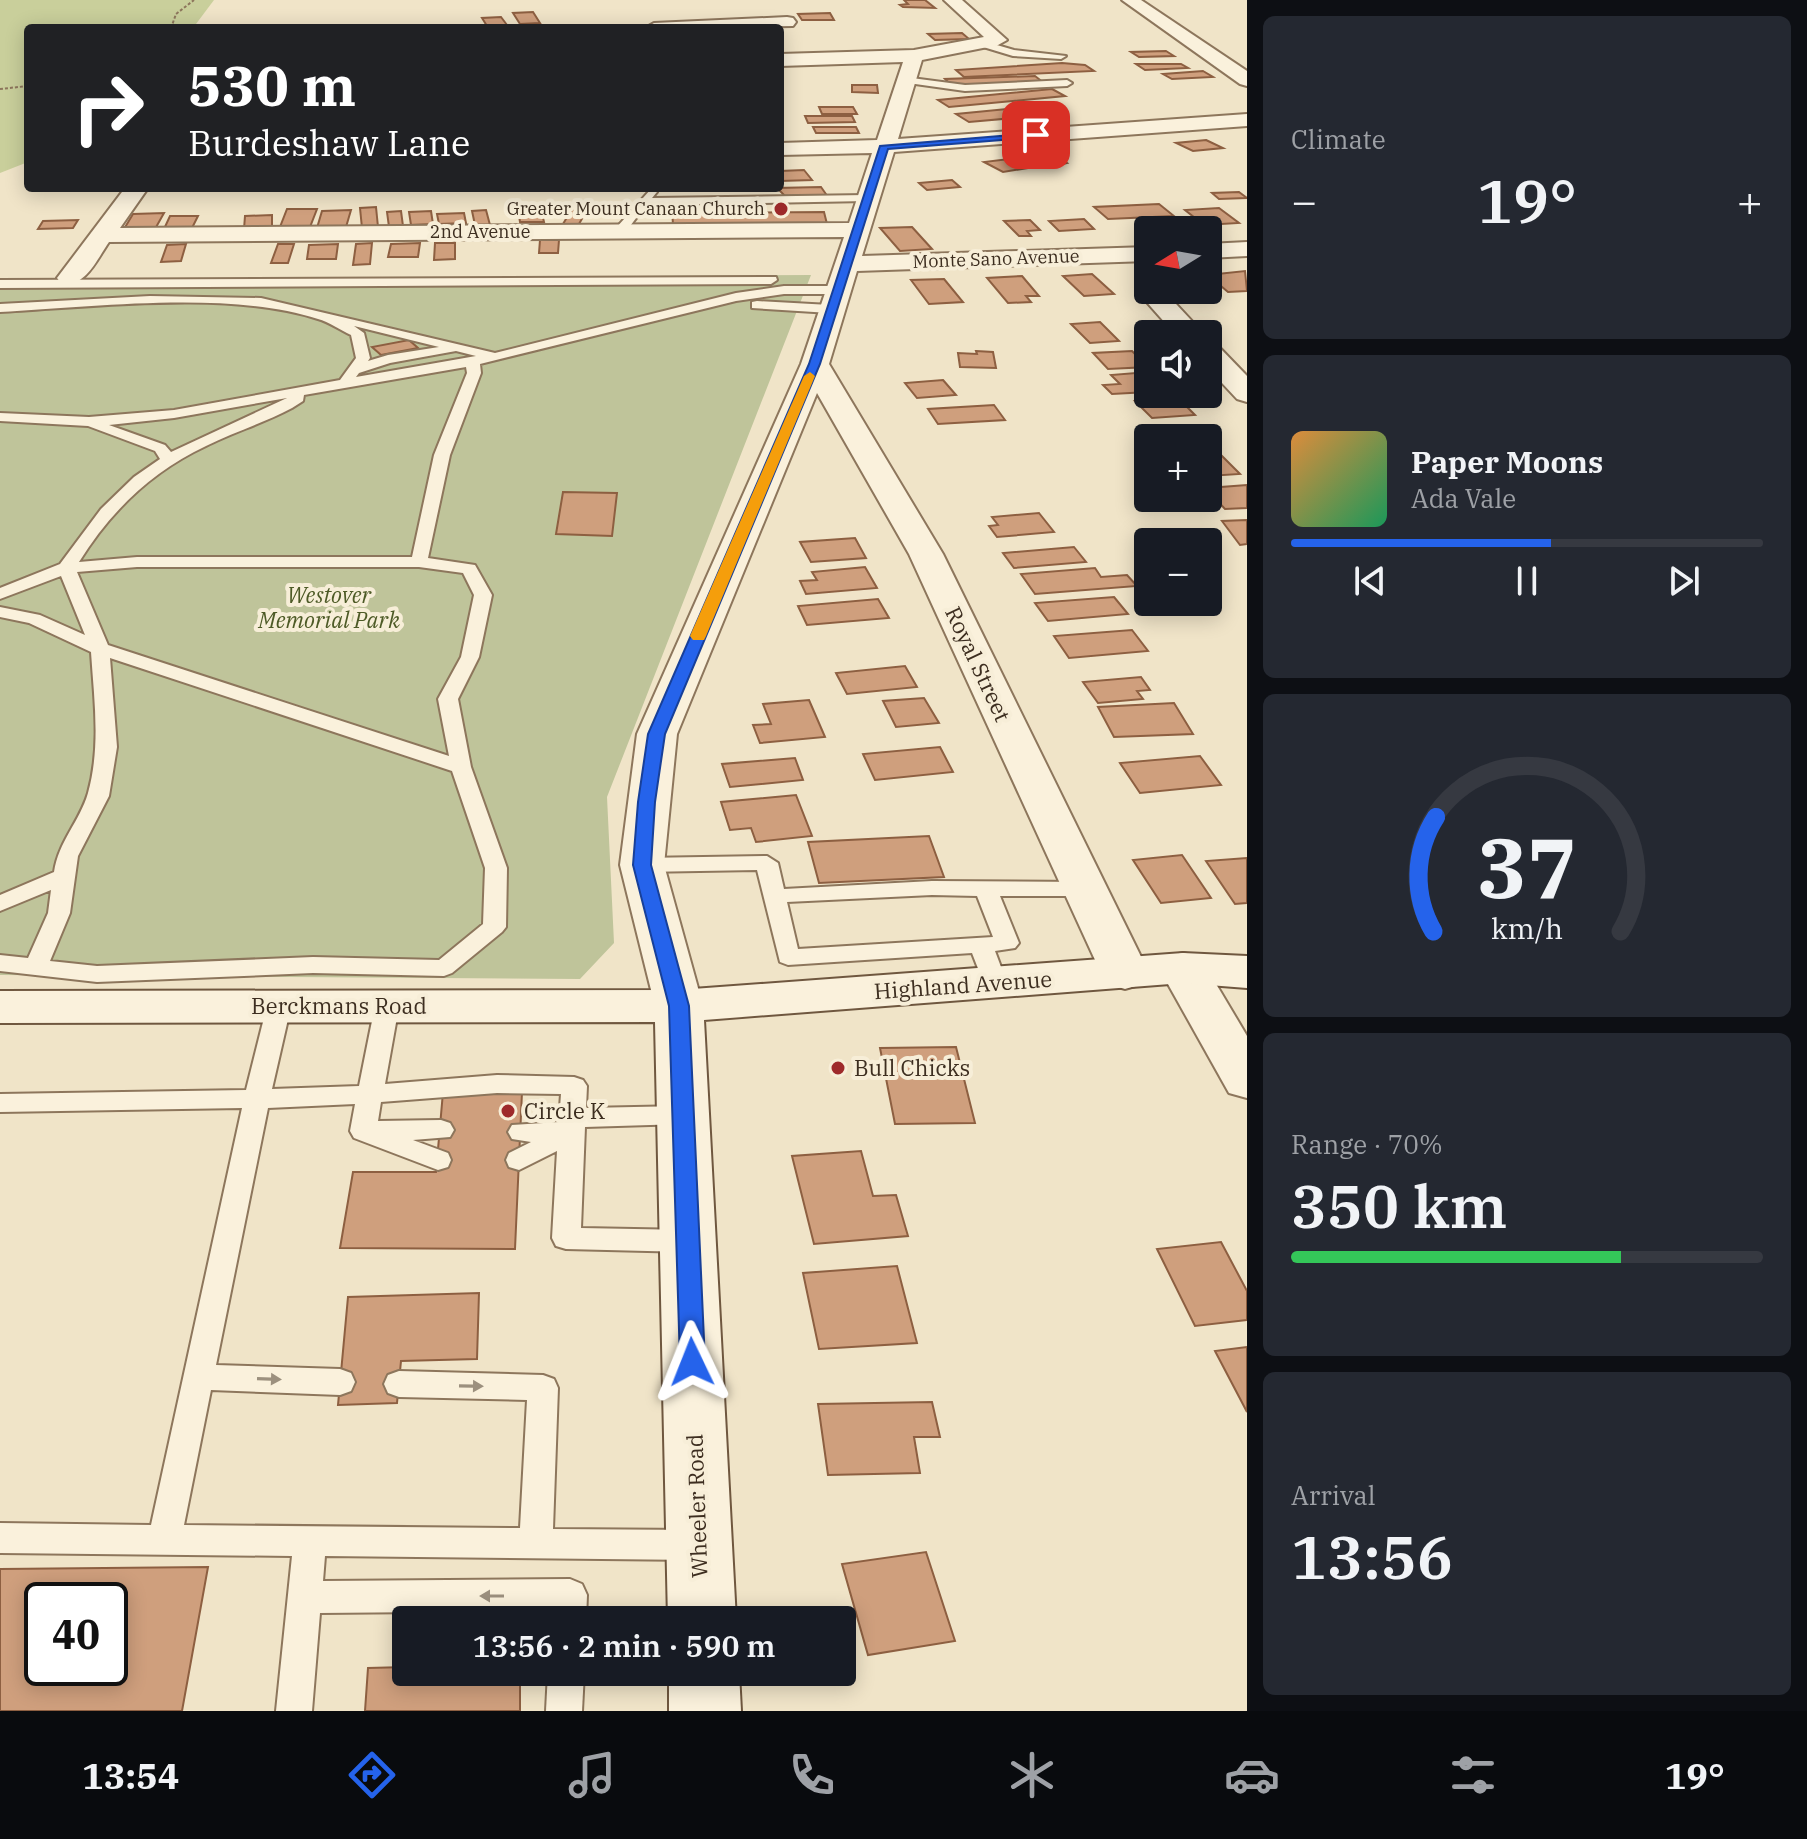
<!DOCTYPE html>
<html lang="en">
<head>
<meta charset="utf-8">
<style>
	:root { --surface:#171b24; --page:#242831; --text:#f1f3f6; --muted:#9ea1a6; --line:#363941; --accent:#2563eb }
	body { margin:0; font-family:"IBM Plex Serif",serif; background:var(--page); color:var(--text); height:100vh; display:flex; flex-direction:column; font-size:30px; white-space:nowrap }
	* { box-sizing:border-box; margin:0 }
	p { font-size:26px; color:var(--muted) }
	.icon { flex:none; width:44px; height:44px; fill:none; stroke:currentColor; stroke-width:2; stroke-linecap:round; stroke-linejoin:round }
	.map { position:relative; flex:1; overflow:hidden }
	.panel { display:flex; flex-direction:column; gap:16px; padding:16px; background:#0d0f14; width:560px }
	.panel>* { flex:none }
	.guide { position:absolute; left:24px; top:24px; width:760px; height:168px; border-radius:8px; box-shadow:0 4px 20px #0003; background:#202124; color:#fff; overflow:hidden }
	.needle { width:52px; rotate:259deg }
	.tools { position:absolute; left:1134px; top:216px; display:grid; gap:16px }
	.tools a { display:grid; place-items:center; width:88px; height:88px; border-radius:8px; background:var(--surface); box-shadow:0 4px 20px #0003; font-size:40px }
	.speed { position:absolute; left:24px; top:1582px; display:flex; gap:16px; font-size:40px; font-weight:700; text-align:center }
	.speed>* { display:grid; place-content:center; width:104px; height:104px; border-radius:50%; background:var(--surface); box-shadow:0 4px 20px #0003; line-height:1 }
	.speed .limit { border:4px solid #111; border-radius:12px; background:#fff; color:#111 }
	.pin { position:absolute; display:grid; place-items:center; width:68px; height:68px; color:#fff; margin:-34px; border-radius:16px; box-shadow:0 4px 12px #0006 }
	.me { position:absolute; width:88px; margin:-44px; rotate:358deg; stroke-linejoin:round; filter:drop-shadow(0 0 6px #0008) }
	.turn { display:flex; align-items:center; gap:28px; height:168px; padding:0 32px; font-size:36px }
	.turn .icon { width:104px; height:104px; stroke-width:2.5 }
	.turn b { display:block; font-size:56px; line-height:68px }
	.big { font-size:60px; font-weight:600; line-height:1.1 }
	.panel .tile { flex:1; display:flex; flex-direction:column; justify-content:center; gap:12px; min-width:0; padding:0 28px; border-radius:12px; background:var(--page) }
	.panel .dial { align-items:center; gap:0 }
	.dial svg { height:208px; overflow:visible; fill:none; stroke:var(--line); stroke-width:7; stroke-linecap:round; text-anchor:middle }
	.dial text { fill:var(--text); stroke:none }
	.song { display:flex; align-items:center; gap:24px }
	.cover { width:96px; height:96px; border-radius:12px; background:linear-gradient(135deg,hsl(30 70% 55%),hsl(150 70% 35%)) }
	.played { height:8px; border-radius:4px; background:linear-gradient(90deg,var(--accent) 55%,var(--line) 55%) }
	.keys { display:flex; justify-content:space-around; direction:ltr }
	.heat { display:flex; justify-content:space-between; align-items:center; font-size:44px; direction:ltr }
	.charge { height:12px; border-radius:6px; background:linear-gradient(90deg,#34c759 70%,var(--line) 0) }
	.trip { position:absolute; left:392px; top:1606px; width:464px; height:80px; border-radius:8px; background:var(--surface); box-shadow:0 4px 20px #0003; font-weight:600; line-height:80px; text-align:center }
	.tab-bar { display:flex; height:128px; justify-content:space-around; align-items:center; background:#090b0e; color:var(--muted) }
	.tab-bar .icon { width:56px; height:56px }
	.tab-bar .current { color:var(--accent) }
	.tab-bar b { font-size:36px; color:var(--text) }
	main { display:flex; flex:1; min-height:0 }
	.map>svg:first-child { display:block }
</style>
</head>
<body>
<main>
<div class="map">
<svg width="1247" height="1711" viewBox="0 0 1247 1711">
	<rect width="100%" height="100%" fill="#f0e4c8"/>
	<polygon fill="#c9cf9b" points="0,0 214,0 193,28 28,28 28,162 0,173"/>
	<polygon fill="#bfc49a" points="811,275 607,797 614,943 580,979 0,975 0,280"/>
	<g fill="#cf9f7d" stroke="#8d5f41" stroke-width="2" fill-rule="evenodd">
		<polygon points="904,0 925,0 935,8 903,7 900,5 908,4"/>
		<polygon points="533,12 540,23 520,24 513,13"/>
		<polygon points="830,13 834,20 802,20 798,14"/>
		<polygon points="501,17 507,25 487,26 482,18"/>
		<polygon points="962,33 969,39 935,40 928,34"/>
		<polygon points="1166,51 1174,56 1139,57 1131,52"/>
		<polygon points="1062,63 1085,65 1094,71 964,77 956,70"/>
		<polygon points="1136,64 1181,64 1188,68 1145,70"/>
		<polygon points="1203,71 1213,77 1172,79 1163,74"/>
		<polygon points="1035,76 1044,83 953,87 945,79"/>
		<polygon points="852,85 877,85 878,93 852,92"/>
		<polygon points="1052,89 1065,96 949,107 938,100"/>
		<polygon points="819,107 853,107 857,114 822,114"/>
		<polygon points="1007,109 1019,116 1035,114 1043,119 1030,120 1025,117 969,122 956,114"/>
		<polygon points="805,116 852,116 855,122 808,123"/>
		<polygon points="813,127 856,127 859,133 816,133"/>
		<polygon points="1206,140 1223,148 1193,151 1176,143"/>
		<polygon points="1056,155 1067,163 1045,168 1029,158"/>
		<polygon points="1009,159 1028,168 1003,172 984,162"/>
		<polygon points="804,170 812,180 780,181 780,171"/>
		<polygon points="952,180 960,187 927,190 919,183"/>
		<polygon points="821,187 828,197 788,199 777,188"/>
		<polygon points="1239,192 1247,198 1219,199 1212,193"/>
		<polygon points="1159,204 1174,216 1108,219 1094,207"/>
		<polygon points="376,207 378,227 362,228 360,208"/>
		<polygon points="672,208 718,208 719,213 824,212 827,224 673,225"/>
		<polygon points="1219,208 1239,223 1204,225 1185,210"/>
		<polygon points="287,209 317,209 310,227 280,227"/>
		<polygon points="518,209 541,209 544,222 520,222"/>
		<polygon points="572,209 587,210 579,224 563,224"/>
		<polygon points="351,210 346,227 317,228 322,211"/>
		<polygon points="486,210 490,225 475,225 472,211"/>
		<polygon points="401,211 403,226 389,227 387,212"/>
		<polygon points="431,211 433,224 411,225 409,212"/>
		<polygon points="164,213 155,229 124,229 133,214"/>
		<polygon points="464,213 466,223 439,224 437,214"/>
		<polygon points="272,215 272,228 244,229 245,216"/>
		<polygon points="170,216 198,216 192,228 164,229"/>
		<polygon points="1084,219 1094,229 1059,231 1049,221"/>
		<polygon points="78,220 73,228 38,229 43,221"/>
		<polygon points="1030,220 1040,230 1027,231 1031,236 1019,236 1004,221"/>
		<polygon points="912,227 932,249 900,251 880,228"/>
		<polygon points="540,240 559,240 558,253 539,253"/>
		<polygon points="372,243 370,264 353,265 356,244"/>
		<polygon points="420,243 418,257 388,257 391,244"/>
		<polygon points="435,243 455,243 455,259 434,260"/>
		<polygon points="186,244 181,261 161,262 167,245"/>
		<polygon points="278,244 294,244 288,263 271,263"/>
		<polygon points="338,244 336,259 307,259 309,245"/>
		<polygon points="1245,271 1247,291 1228,292 1208,275"/>
		<polygon points="1092,274 1114,294 1084,296 1063,276"/>
		<polygon points="1022,276 1039,296 1026,296 1031,302 1008,303 987,278"/>
		<polygon points="944,279 963,302 929,304 911,280"/>
		<polygon points="1100,322 1119,341 1090,343 1071,324"/>
		<polygon points="409,340 418,348 381,355 372,347"/>
		<polygon points="976,351 993,352 996,368 960,367 958,353 977,354"/>
		<polygon points="1132,351 1148,367 1108,369 1093,353"/>
		<polygon points="1148,372 1148,392 1112,394 1103,385 1120,384 1111,375"/>
		<polygon points="943,380 956,395 917,398 905,383"/>
		<polygon points="1178,398 1195,415 1152,418 1135,401"/>
		<polygon points="994,405 1005,420 938,424 928,409"/>
		<polygon points="1195,425 1214,444 1208,444 1208,438 1170,438 1159,427"/>
		<polygon points="1220,454 1240,474 1208,476 1208,455"/>
		<polygon points="1247,485 1247,508 1225,509 1208,491 1208,488"/>
		<polygon points="563,492 617,493 612,536 556,534"/>
		<polygon points="1039,513 1054,532 997,537 989,526 998,525 992,517"/>
		<polygon points="1247,520 1247,544 1240,545 1222,521"/>
		<polygon points="855,538 866,558 811,562 800,542"/>
		<polygon points="1074,547 1086,562 1014,568 1003,553"/>
		<polygon points="865,567 877,588 806,594 800,581 817,580 812,572"/>
		<polygon points="1095,568 1101,577 1127,575 1137,586 1035,594 1021,574"/>
		<polygon points="1114,597 1128,614 1048,621 1035,603"/>
		<polygon points="878,599 889,618 807,625 798,606"/>
		<polygon points="1132,630 1148,651 1069,658 1054,636"/>
		<polygon points="905,666 917,687 847,694 836,673"/>
		<polygon points="1141,677 1150,690 1137,691 1143,699 1098,703 1083,682"/>
		<polygon points="924,698 939,723 896,727 883,701"/>
		<polygon points="809,700 825,737 760,743 753,725 771,724 763,704"/>
		<polygon points="1174,703 1193,734 1114,737 1098,707"/>
		<polygon points="940,747 953,772 875,780 863,754"/>
		<polygon points="1200,756 1221,785 1140,793 1120,763"/>
		<polygon points="795,758 803,780 730,787 722,764"/>
		<polygon points="796,795 812,836 756,842 751,828 730,830 721,802"/>
		<polygon points="929,836 944,877 819,883 808,842"/>
		<polygon points="1182,855 1211,898 1161,903 1133,860"/>
		<polygon points="1247,858 1247,903 1235,904 1206,861"/>
		<polygon points="956,1047 975,1123 895,1124 880,1048"/>
		<polygon points="443,1092 522,1092 515,1249 340,1248 353,1172 436,1172"/>
		<polygon points="861,1151 873,1196 896,1195 908,1236 814,1244 792,1156"/>
		<polygon points="1221,1242 1247,1291 1247,1320 1195,1326 1157,1249"/>
		<polygon points="897,1266 917,1343 819,1349 803,1273"/>
		<polygon points="479,1293 477,1359 401,1361 397,1403 338,1405 348,1297"/>
		<polygon points="1247,1347 1247,1412 1215,1351"/>
		<polygon points="932,1402 940,1437 914,1437 920,1473 828,1475 818,1404"/>
		<polygon points="926,1552 955,1641 868,1655 842,1564"/>
		<path d="M208,1567L182,1711H0V1569ZM42,1600H110V1668H42Z"/>
		<polygon points="406,1667 406,1672 520,1672 520,1711 365,1711 368,1668"/>
	</g>
	<g fill="none" stroke-linecap="round" stroke-linejoin="round">
		<defs>
			<g id="lane">
				<polygon points="983,41 1014,50 1066,56 1061,59 1013,56 980,46"/>
				<polygon points="904,77 965,85 1067,80 1072,83 1067,86 965,91 901,82"/>
				<polygon points="651,189 657,192 652,198 867,195 873,198 867,201 646,205 624,234 616,234 616,228"/>
				<polygon points="776,277 777,280 771,284 0,288 0,280"/>
				<path d="M784,286H837L843,290L837,294H784L736,301L480,364L481,373L450,455L428,558L475,565L492,595L479,657L458,699L471,767L507,868L506,927L502,932L452,973L444,976L313,973L97,982L0,971V955L28,958L48,913L51,890L0,911V895L54,872C58,842 80,821 88,793C101,746 94,699 91,652L29,623L0,617V607L40,615L85,635L61,576L0,599V588L60,564L101,509L134,477L160,459L155,451L88,426L0,421V413L89,417L174,410L340,380L356,358L351,335C340,330 329,322 318,319C228,290 94,307 0,312V304L150,296L261,298L495,353L736,293ZM354,326L439,347L388,355L368,361L370,358L364,333ZM456,351L476,356L356,377L359,373L390,363ZM466,367L467,373L434,455L412,557H137L79,562C110,512 152,471 206,446C234,432 264,423 292,408L303,401L304,395ZM287,398L171,452L165,445L109,425L174,418ZM137,567H419L463,573L474,595L461,657L438,699L449,756L108,645L77,572ZM110,658L452,771L485,868L483,924L439,960L313,957L97,966L50,961L70,913L78,856L109,796L117,747Z"/>
				<polygon points="757,301 830,305 837,309 830,313 752,308 752,302"/>
				<path d="M767,856L778,863L784,889L932,881L1084,882L1092,884L1095,889L1092,894L1084,896H1000L1019,943L1015,948L995,951L1007,983L1004,989H986L972,953L788,965L780,962L757,870L642,872L631,865L642,858ZM932,895L977,896L993,937L798,949L787,902Z"/>
				<polygon points="279,998 288,1000 291,1006 272,1089 359,1086 375,1006 378,1000 396,1000 399,1006 385,1084 497,1075 574,1077 583,1080 587,1086 586,1108 683,1106 692,1108 696,1115 692,1122 683,1124 585,1127 581,1228 688,1230 698,1233 702,1241 698,1249 688,1252 566,1249 556,1246 552,1238 557,1151 519,1170 509,1167 506,1160 509,1153 531,1142 512,1139 508,1132 512,1125 559,1122 561,1094 497,1093 381,1102 378,1121 441,1120 450,1123 454,1130 450,1137 413,1140 448,1153 451,1160 448,1167 438,1170 354,1138 350,1131 355,1104 268,1108 216,1365 340,1369 351,1373 355,1382 351,1391 340,1395 211,1390 184,1525 520,1528 527,1400 399,1397 388,1393 384,1384 388,1375 399,1371 543,1375 554,1379 558,1388 553,1529 695,1530 707,1534 712,1545 707,1556 695,1560 325,1556 323,1581 570,1579 582,1584 587,1595 586,1620 552,1620 552,1611 320,1613 312,1711 276,1711 292,1556 0,1553 0,1523 151,1525 242,1108 0,1112 0,1094 246,1090 267,1006 270,1000"/>
				<polygon points="548,1672 584,1672 582,1711 546,1711"/>
			</g>
			<g id="street">
				<path d="M944,0H962L1007,40L998,45L922,60L898,139L1247,114V126L894,152L862,256L1148,247V261L857,271L829,364L943,554L1149,973L1142,984L1125,989L1108,984L1101,973L909,554L817,393L677,734L664,865L703,1006L696,1018L679,1022L662,1018L655,1006L620,865L637,734L801,364L844,237L109,242C97,259 85,289 61,283L57,278L125,188H148L120,228L849,223L872,153L780,155V143L877,140L903,62L780,66V54L914,50L984,37Z"/>
				<polygon points="1122,0 1141,0 1247,71 1247,86 1240,84"/>
				<polygon points="787,17 793,18 796,22 793,26 645,28 654,23"/>
				<polygon points="1247,242 1247,256 1208,258 1208,244"/>
				<polygon points="1148,282 1148,290 1163,290 1204,334 1175,334 1136,290 1140,285"/>
				<polygon points="1208,344 1218,346 1247,376 1247,402 1237,399 1208,368"/>
				<polygon points="1183,953 1200,957 1247,1036 1247,1098 1229,1093 1159,968 1166,957"/>
			</g>
			<g id="secondary">
				<polygon points="1183,953 1247,956 1247,988 1183,983 704,1020 736,1620 668,1620 655,1022 0,1023 0,991 679,990"/>
				<polygon points="669,1672 739,1672 741,1711 669,1711"/>
			</g>
		</defs>
		<use href="#lane" stroke="#8d765c" stroke-width="4"/>
		<use href="#street" stroke="#8d765c" stroke-width="4"/>
		<use href="#secondary" stroke="#6f573f" stroke-width="4"/>
		<g stroke="#8d765c" stroke-width="2" stroke-dasharray="3 2" stroke-linecap="butt">
			<polyline points="171,28 176,14 194,0"/>
			<polyline points="0,89 28,86"/>
		</g>
		<use href="#lane" fill="#faf1dc" fill-rule="evenodd"/>
		<use href="#street" fill="#faf1dc" fill-rule="evenodd"/>
		<use href="#secondary" fill="#faf1dc" fill-rule="evenodd"/>
	</g>
	<defs><path id="oneway-solid" d="M-6-.8H1V-3.2L6.5 0L1 3.2V.8H-6Z" transform="scale(2)"/></defs>
	<g fill="#9c907e">
		<use href="#oneway-solid" transform="translate(269 1379) rotate(2)"/>
		<use href="#oneway-solid" transform="translate(471 1386) rotate(1)"/>
		<use href="#oneway-solid" transform="translate(492 1596) rotate(180)"/>
	</g>
	<polygon fill="#2563eb" stroke="#184099" stroke-width="2" points="1036,133 1039,137 888,149 820,364 665,734 655,802 651,865 689,1006 705,1362 701,1370 692,1373 683,1370 680,1362 669,1006 633,865 638,802 648,734 809,364 880,146"/>
	<polygon fill="#f59e0b" points="810,372 815,376 706,636 704,640 693,640 690,636 804,376"/>
	<g fill="#9e2a2b" stroke="#f7eed8" stroke-width="3">
		<circle cx="781" cy="209" r="8"/>
		<circle cx="838" cy="1068" r="8"/>
		<circle cx="508" cy="1111" r="8"/>
	</g>
	<g text-anchor="middle" stroke-width="8" stroke-linejoin="round" paint-order="stroke">
		<g font-size="18" fill="#3d2e20" stroke="#f7eed8" text-anchor="end">
			<text x="765" y="215">Greater Mount Canaan Church</text>
		</g>
		<g font-size="18" fill="#3d2e20" stroke="#f7eed8">
			<text x="480" y="238">2nd Avenue</text>
			<text transform="translate(996 259) rotate(-2)" y="6">Monte Sano Avenue</text>
		</g>
		<g font-size="22" font-style="italic" fill="#4d5a26" stroke="#f7eed8">
			<text x="329" y="603">Westover<tspan x="329" dy="25">Memorial Park</tspan></text>
		</g>
		<g font-size="22" fill="#3d2e20" stroke="#f7eed8">
			<text transform="translate(978 664) rotate(65)" y="8">Royal Street</text>
			<text transform="translate(963 985) rotate(-4)" y="8">Highland Avenue</text>
			<text x="339" y="1014">Berckmans Road</text>
			<text transform="translate(697 1506) rotate(-92)" y="8">Wheeler Road</text>
		</g>
		<g font-size="22" fill="#3d2e20" stroke="#f7eed8" text-anchor="start">
			<text x="854" y="1076">Bull Chicks</text>
			<text x="524" y="1119">Circle K</text>
		</g>
	</g>
</svg>
<div class="tools">
<a><svg class="needle" viewBox="-14 -14 28 28"><path d="M0-13l5 13h-10z" fill="#e53935"/><path d="M0 13l5-13h-10z" fill="#9ea1a6"/></svg></a>
<a><svg class="icon" aria-label="sound" viewBox="0 0 24 24"><path d="M4 9h4l5-4v14l-5-4H4zM17 9q2 3 0 6"/></svg></a>
<a>+</a>
<a>−</a>
</div>
<div class="speed"><div class="limit">40</div></div>
<div class="pin" style="left:1036px;top:135px;background:#d93025"><svg class="icon" aria-label="arrive" viewBox="0 0 24 24"><path d="M6 21V4h12l-3 4 3 4H6"/></svg></div>
<svg class="me" style="left:692px;top:1362px" viewBox="-20 -20 40 40"><path d="M0-17L14 15 0 8-14 15z" fill="#2563eb" stroke="#fff" stroke-width="4"/></svg>
<div class="trip">13:56 · 2 min · 590 m</div>
<div class="guide">
<div class="turn"><svg class="icon" aria-label="right" viewBox="0 0 24 24"><path d="M7 20v-9h11M14 6l5 5-5 5"/></svg><div><b>530 m</b>Burdeshaw Lane</div></div>
</div>
</div>
<section class="panel">
<div class="tile"><p>Climate</p>
<div class="heat"><a>−</a><b class="big">19°</b><a>+</a></div>
</div>
<div class="tile">
<div class="song"><i class="cover"></i><div><b>Paper Moons</b><p>Ada Vale</p></div></div>
<div class="played"></div>
<div class="keys"><svg class="icon" aria-label="previous" viewBox="0 0 24 24"><path d="M18 5L8 12l10 7zM5 5v14"/></svg><svg class="icon" aria-label="pause" viewBox="0 0 24 24"><path d="M8 5v14M16 5v14"/></svg><svg class="icon" aria-label="next" viewBox="0 0 24 24"><path d="M6 5l10 7-10 7zM19 5v14"/></svg></div>
</div>
<div class="tile dial"><svg viewBox="0 0 100 80">
<path d="M14 69A42 42 0 1 1 86 69"/>
<path d="M14 69A42 42 0 0 1 15 25" stroke="#2563eb"/>
<text x="50" y="56" font-size="32" font-weight="700">37</text>
<text x="50" y="72" font-size="11">km/h</text>
</svg></div>
<div class="tile"><p>Range · 70%</p><b class="big">350 km</b><div class="charge"></div></div>
<div class="tile"><p>Arrival</p><b class="big">13:56</b></div>
</section>
</main>
<nav class="tab-bar">
<b>13:54</b>
<svg class="icon current" aria-label="directions" viewBox="0 0 24 24"><path d="M12 3l9 9-9 9-9-9zM9 14v-3h6M13 9l2 2-2 2"/></svg>
<svg class="icon" aria-label="music" viewBox="0 0 24 24"><path d="M9 18V5l10-2v13"/><circle cx="6" cy="18" r="3"/><circle cx="16" cy="16" r="3"/></svg>
<svg class="icon" aria-label="phone" viewBox="0 0 24 24"><path d="M5 4h4l2 5-3 2q2 4 5 5l2-3 5 2v4C11 20 4 13 5 4z"/></svg>
<svg class="icon" aria-label="climate" viewBox="0 0 24 24"><path d="M12 3v18M4 7l16 10M4 17L20 7"/></svg>
<svg class="icon" aria-label="car" viewBox="0 0 24 24"><path d="M5 17H2v-5l4-1 3-4h7l3 4 3 1v5h-3M9 17h6M6 11h13"/><circle cx="7" cy="17" r="2"/><circle cx="17" cy="17" r="2"/></svg>
<svg class="icon" aria-label="filters" viewBox="0 0 24 24"><path d="M4 7h16M4 17h16"/><circle cx="9" cy="7" r="2"/><circle cx="15" cy="17" r="2"/></svg>
<b>19°</b>
</nav>
</body>
</html>
